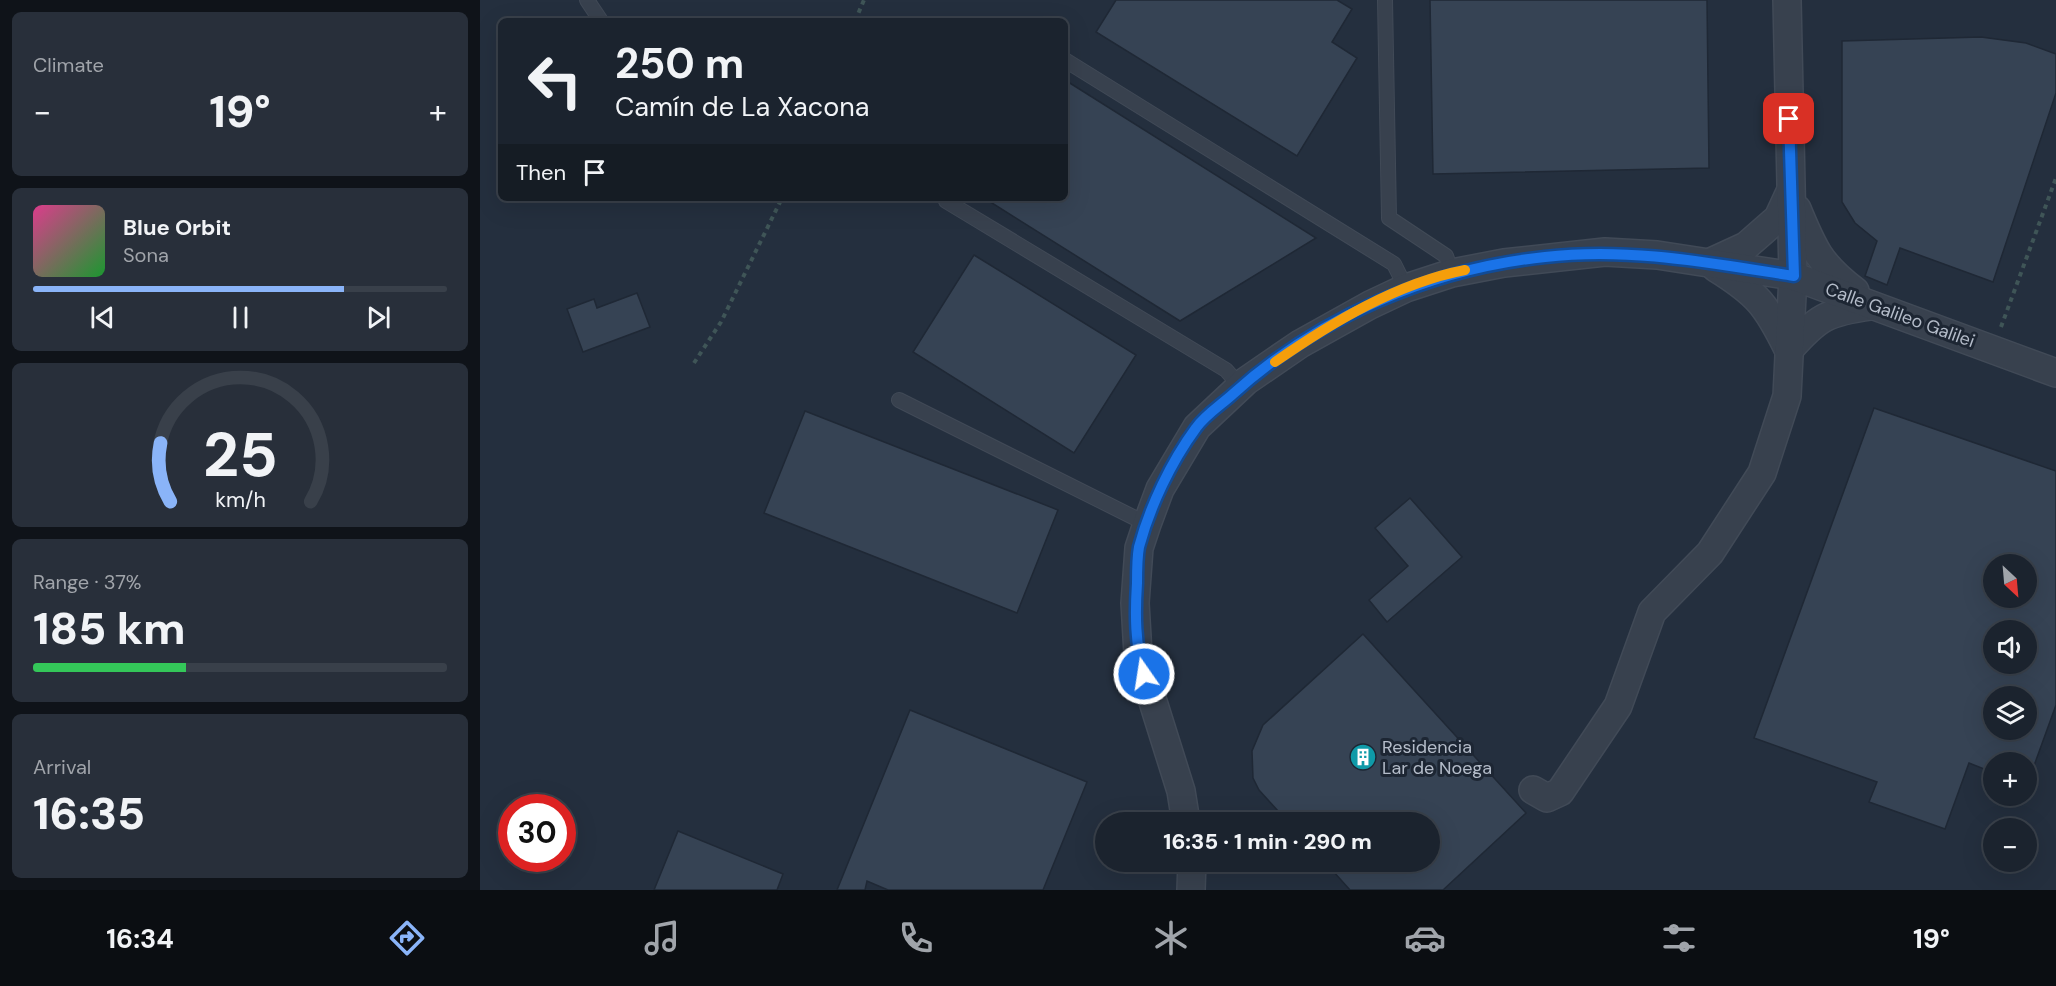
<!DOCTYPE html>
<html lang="en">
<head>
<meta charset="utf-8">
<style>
	:root { --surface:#1b232e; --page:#282f3a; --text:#f1f3f6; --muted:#a0a4aa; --line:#39404a; --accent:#8ab4f8 }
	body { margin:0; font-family:"DM Sans",sans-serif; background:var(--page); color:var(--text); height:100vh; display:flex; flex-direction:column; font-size:22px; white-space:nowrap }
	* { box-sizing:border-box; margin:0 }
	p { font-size:20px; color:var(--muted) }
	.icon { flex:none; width:33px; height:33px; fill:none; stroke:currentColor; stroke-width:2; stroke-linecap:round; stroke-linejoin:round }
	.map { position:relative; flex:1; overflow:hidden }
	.details { display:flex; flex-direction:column; gap:12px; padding:12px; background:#0f1319; width:480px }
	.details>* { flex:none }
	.top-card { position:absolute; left:18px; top:18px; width:570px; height:183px; border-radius:9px; box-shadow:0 6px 24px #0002,0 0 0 2px var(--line); background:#1b232e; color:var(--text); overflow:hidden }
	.needle { width:39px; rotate:154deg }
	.controls { position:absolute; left:1503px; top:554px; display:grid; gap:12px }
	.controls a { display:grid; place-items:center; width:54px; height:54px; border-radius:50%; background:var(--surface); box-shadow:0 6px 24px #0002,0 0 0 2px var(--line); font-size:30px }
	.speed { position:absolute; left:18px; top:794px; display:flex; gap:12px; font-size:30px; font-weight:700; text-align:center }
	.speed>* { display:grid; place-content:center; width:78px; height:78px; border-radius:50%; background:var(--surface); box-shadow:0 6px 24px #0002,0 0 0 2px var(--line); line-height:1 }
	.speed .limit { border:9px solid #d22; background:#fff; color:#111 }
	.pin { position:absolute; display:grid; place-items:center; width:51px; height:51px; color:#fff; margin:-26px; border-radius:12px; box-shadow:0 3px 9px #0006 }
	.me { position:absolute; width:66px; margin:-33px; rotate:347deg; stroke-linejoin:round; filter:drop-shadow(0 0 4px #0008) }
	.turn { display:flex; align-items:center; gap:21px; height:126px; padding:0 18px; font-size:27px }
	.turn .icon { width:78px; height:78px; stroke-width:2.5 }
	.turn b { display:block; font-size:42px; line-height:51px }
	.then { display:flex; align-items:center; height:57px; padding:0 18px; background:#0003; gap:12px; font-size:22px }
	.big { font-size:45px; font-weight:800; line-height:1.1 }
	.details .card { flex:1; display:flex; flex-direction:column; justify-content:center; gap:9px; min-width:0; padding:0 21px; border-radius:9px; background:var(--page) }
	.details .dial { align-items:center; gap:0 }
	.dial svg { height:156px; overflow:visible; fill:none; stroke:var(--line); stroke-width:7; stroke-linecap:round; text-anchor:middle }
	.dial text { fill:var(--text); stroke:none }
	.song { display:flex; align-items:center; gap:18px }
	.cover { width:72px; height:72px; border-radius:9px; background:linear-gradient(135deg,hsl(330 70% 55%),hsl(130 70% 35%)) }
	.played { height:6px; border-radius:3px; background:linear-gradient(90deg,var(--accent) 75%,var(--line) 75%) }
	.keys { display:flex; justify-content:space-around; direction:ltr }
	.heat { display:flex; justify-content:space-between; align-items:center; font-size:33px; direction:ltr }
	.charge { height:9px; border-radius:4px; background:linear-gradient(90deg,#34c759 37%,var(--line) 0) }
	.trip { position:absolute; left:615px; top:812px; width:345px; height:60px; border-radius:30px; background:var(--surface); box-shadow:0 6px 24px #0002,0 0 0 2px var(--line); font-weight:800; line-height:60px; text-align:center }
	.menu { display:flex; height:96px; justify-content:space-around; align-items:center; background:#0b0e12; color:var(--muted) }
	.menu .icon { width:42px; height:42px }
	.menu .on { color:var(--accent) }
	.menu b { font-size:27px; color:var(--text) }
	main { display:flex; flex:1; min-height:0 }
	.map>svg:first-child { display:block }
</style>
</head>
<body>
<main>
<section class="details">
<div class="card"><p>Climate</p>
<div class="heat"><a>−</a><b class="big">19°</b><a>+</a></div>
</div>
<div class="card">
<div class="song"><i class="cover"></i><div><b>Blue Orbit</b><p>Sona</p></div></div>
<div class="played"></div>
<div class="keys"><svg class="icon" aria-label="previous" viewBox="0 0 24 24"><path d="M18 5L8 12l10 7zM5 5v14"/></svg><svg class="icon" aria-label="pause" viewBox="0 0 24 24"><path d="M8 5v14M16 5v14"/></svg><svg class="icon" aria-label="next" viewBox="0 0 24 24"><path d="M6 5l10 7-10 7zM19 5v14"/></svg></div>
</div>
<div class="card dial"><svg viewBox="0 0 100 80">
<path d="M14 69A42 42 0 1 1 86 69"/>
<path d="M14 69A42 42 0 0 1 9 39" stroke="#8ab4f8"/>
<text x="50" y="56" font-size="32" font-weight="700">25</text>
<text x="50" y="72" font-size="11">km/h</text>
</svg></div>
<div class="card"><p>Range · 37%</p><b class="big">185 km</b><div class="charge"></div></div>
<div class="card"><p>Arrival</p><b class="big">16:35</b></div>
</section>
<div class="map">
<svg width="1576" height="890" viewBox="0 0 1576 890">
	<rect width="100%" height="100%" fill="#242f3e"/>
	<g fill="#364354" stroke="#1f2835" stroke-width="1.5" fill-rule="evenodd">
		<polygon points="636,0 857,0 872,9 852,42 877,58 817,156 616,32"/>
		<polygon points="950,0 1227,0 1229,168 953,174"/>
		<polygon points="1501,37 1546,43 1576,54 1576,93 1513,282 1420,248 1407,285 1385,276 1397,241 1375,223 1362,202 1362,41"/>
		<polygon points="585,80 836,238 700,321 504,198 585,198"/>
		<polygon points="494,255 656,355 594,453 433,352"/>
		<polygon points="157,293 170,327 103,352 87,309 114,299 117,308"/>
		<path d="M1394,408L1576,471V705L1547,785L1546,762H1514V773L1489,763L1465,829L1389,802L1397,782L1274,738ZM1514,564H1546V597H1514ZM1514,630H1546V663H1514ZM1514,696H1546V729H1514Z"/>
		<polygon points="325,411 578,510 537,613 284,513"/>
		<polygon points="930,498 982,557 907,622 889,600 928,566 895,528"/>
		<polygon points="883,634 1046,813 963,890 870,890 844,861 950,861 950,822 808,822 779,790 773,778 772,751 783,725"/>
		<polygon points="430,710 607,782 563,890 408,890 387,881 385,890 357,890"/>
		<polygon points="198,831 303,874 297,890 174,890"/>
	</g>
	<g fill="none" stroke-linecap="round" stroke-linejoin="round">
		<defs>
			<g id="service">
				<polyline points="107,0 121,21"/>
				<polyline points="905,0 909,218 966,256 972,273"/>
				<polyline points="585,60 914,264 926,288"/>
				<polyline points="466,201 746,370 761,387"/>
				<polyline points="419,400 667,524"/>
			</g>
			<g id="minor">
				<path d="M1317,209C1333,248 1340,265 1375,291"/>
				<polyline points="1229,263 1266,246 1298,218 1310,192"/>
				<path d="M1236,268C1278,294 1287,306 1308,349"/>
				<path d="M1309,350C1338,317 1347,312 1391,306"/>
				<polyline points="1053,790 1067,798 1080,792 1138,706 1172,612 1230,553 1282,473 1307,396 1313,276 1307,0"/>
				<polyline points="706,822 701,791 658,654 655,603 659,548 667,524 680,489 717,427 766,381 820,344 890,305 926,288 972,273 1024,263 1125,252 1177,255 1313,276 1576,373"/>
				<polyline points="711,890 712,861"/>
			</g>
		</defs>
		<use href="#service" stroke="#414a57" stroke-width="16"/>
		<use href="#minor" stroke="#414a57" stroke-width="30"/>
		<g stroke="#3f5557" stroke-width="4" stroke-dasharray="4.5 4.5" stroke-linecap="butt">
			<polyline points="375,21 384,0"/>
			<polyline points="1521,327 1576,178"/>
			<polyline points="214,363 241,322 302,198"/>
		</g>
		<use href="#service" stroke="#38414e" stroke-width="14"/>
		<use href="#minor" stroke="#38414e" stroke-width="27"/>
	</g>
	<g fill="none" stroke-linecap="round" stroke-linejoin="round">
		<defs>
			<path id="route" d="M664,674C655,644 655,614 657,583C657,572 657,558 659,547C670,506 691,462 716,428C725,415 741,405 753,394C838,317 951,269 1065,257C1149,247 1230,263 1314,276L1309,119"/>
		</defs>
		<use href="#route" stroke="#114b97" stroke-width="15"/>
		<use href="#route" stroke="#1a73e8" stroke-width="10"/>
		<path stroke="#f59e0b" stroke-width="10" d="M795,362C851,323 917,283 985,270"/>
	</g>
	<defs>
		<symbol id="building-disc" viewBox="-11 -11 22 22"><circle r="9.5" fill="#0f9aa8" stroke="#1d2633"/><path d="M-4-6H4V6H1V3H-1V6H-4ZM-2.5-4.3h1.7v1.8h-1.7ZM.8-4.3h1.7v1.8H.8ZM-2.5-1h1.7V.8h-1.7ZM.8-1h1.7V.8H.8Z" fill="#fff"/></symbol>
	</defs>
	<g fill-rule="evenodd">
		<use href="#building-disc" x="868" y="742" width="30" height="30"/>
	</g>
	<g text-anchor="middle" stroke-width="6" stroke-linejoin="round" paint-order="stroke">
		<g font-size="18" fill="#b4bcc9" stroke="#1d2633">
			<text transform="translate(1420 315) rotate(20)" y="6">Calle Galileo Galilei</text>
		</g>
		<g font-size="18" fill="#b4bcc9" stroke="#1d2633" text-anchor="start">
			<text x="902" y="753">Residencia<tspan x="902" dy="21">Lar de Noega</tspan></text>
		</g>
	</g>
</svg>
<div class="controls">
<a><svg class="needle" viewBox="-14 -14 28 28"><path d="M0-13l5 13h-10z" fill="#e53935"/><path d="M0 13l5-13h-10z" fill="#a0a4aa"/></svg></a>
<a><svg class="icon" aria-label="sound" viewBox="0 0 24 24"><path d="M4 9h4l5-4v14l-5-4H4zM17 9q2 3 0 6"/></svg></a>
<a><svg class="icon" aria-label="layers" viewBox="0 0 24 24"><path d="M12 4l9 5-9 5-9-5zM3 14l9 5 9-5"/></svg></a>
<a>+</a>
<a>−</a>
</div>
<div class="speed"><div class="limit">30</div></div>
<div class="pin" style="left:1309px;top:119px;background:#d93025"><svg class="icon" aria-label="arrive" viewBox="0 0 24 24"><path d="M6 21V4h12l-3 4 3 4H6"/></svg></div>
<svg class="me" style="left:664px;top:674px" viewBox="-20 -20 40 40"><circle r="17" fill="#1a73e8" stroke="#fff" stroke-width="3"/><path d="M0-11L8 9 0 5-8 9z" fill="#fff"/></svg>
<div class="trip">16:35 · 1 min · 290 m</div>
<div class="top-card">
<div class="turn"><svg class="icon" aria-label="left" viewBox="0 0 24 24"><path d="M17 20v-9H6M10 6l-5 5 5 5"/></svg><div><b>250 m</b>Camín de La Xacona</div></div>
<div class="then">Then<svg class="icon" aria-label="arrive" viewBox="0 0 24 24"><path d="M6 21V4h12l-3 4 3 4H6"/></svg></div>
</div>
</div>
</main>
<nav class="menu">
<b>16:34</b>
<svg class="icon on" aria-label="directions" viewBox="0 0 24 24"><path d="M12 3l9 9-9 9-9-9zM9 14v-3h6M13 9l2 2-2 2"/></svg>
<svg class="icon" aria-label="music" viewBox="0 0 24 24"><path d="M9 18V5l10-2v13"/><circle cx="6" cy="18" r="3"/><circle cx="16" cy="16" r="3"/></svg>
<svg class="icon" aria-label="phone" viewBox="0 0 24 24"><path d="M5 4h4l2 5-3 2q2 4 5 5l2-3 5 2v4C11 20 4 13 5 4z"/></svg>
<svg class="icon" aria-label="climate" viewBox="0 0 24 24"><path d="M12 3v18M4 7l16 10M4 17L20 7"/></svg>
<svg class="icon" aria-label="car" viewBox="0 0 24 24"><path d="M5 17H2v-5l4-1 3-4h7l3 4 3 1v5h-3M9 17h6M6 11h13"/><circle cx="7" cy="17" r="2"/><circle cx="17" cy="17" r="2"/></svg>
<svg class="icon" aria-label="filters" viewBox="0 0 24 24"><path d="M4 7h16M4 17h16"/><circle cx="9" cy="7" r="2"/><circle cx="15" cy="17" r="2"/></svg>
<b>19°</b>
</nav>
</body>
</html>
